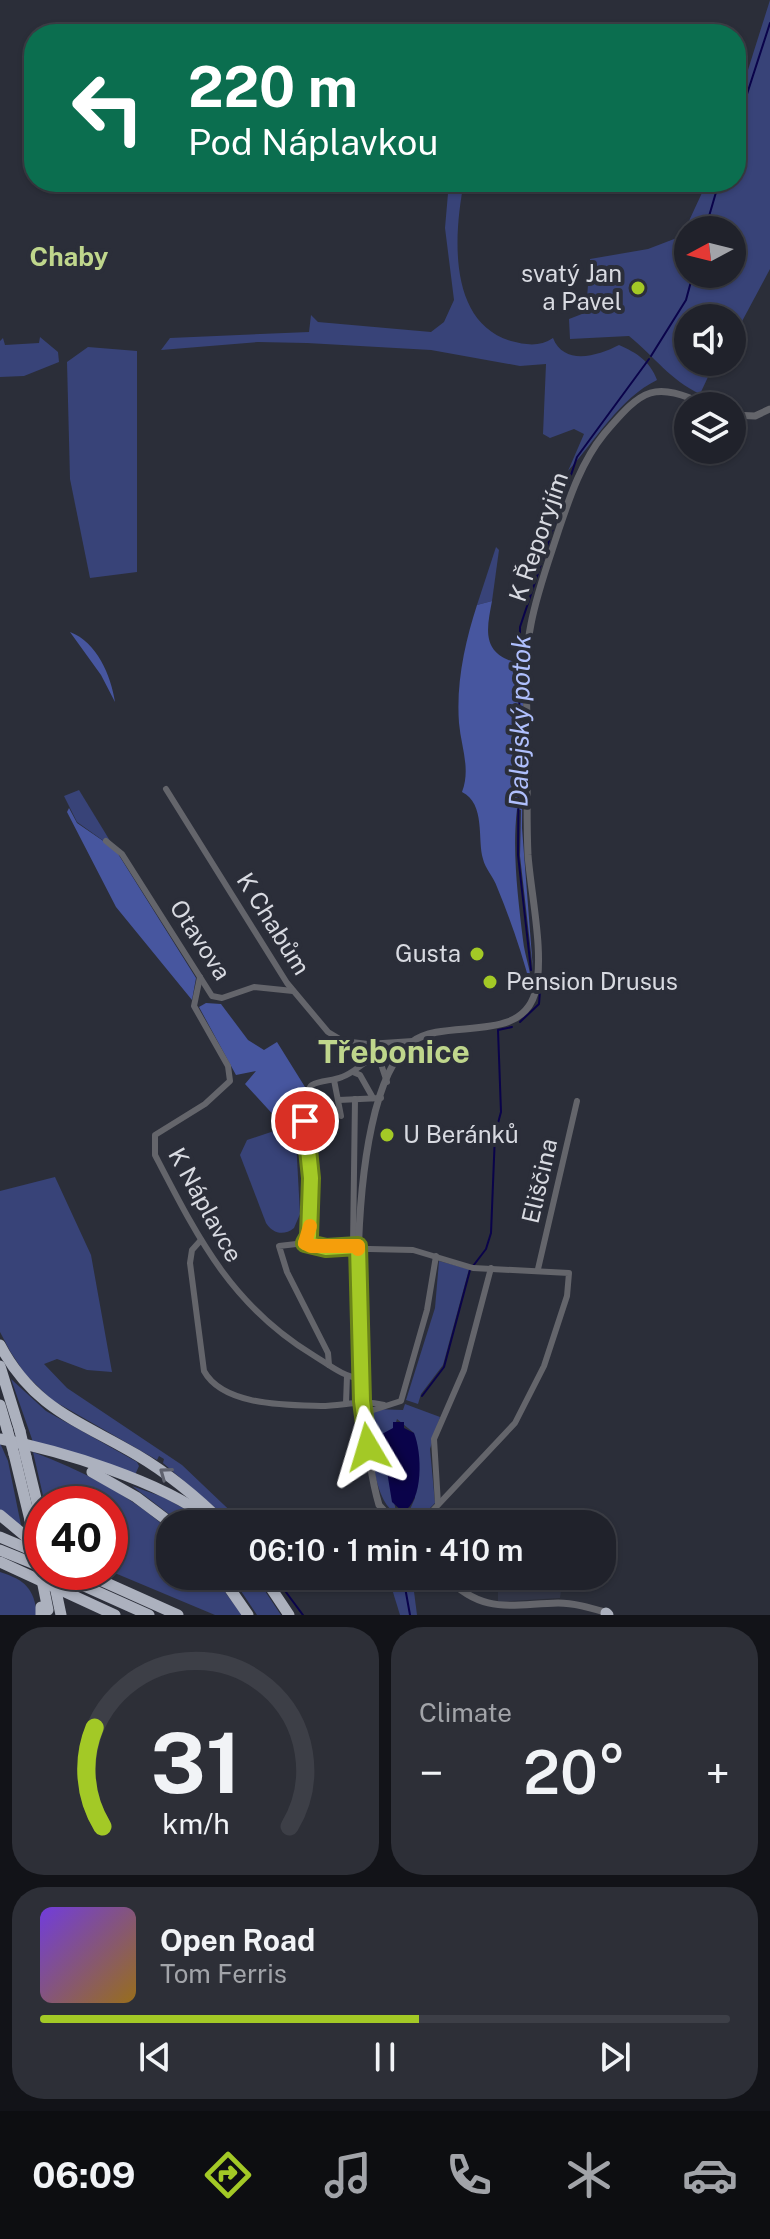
<!DOCTYPE html>
<html lang="en">
<head>
<meta charset="utf-8">
<style>
	:root { --surface:#20222b; --page:#2d2f37; --text:#f1f3f6; --muted:#a2a4a9; --line:#3d3f47; --accent:#a3c926 }
	body { margin:0; font-family:"Public Sans",sans-serif; background:var(--page); color:var(--text); height:100vh; display:flex; flex-direction:column; font-size:30px; white-space:nowrap }
	* { box-sizing:border-box; margin:0 }
	p { font-size:26px; color:var(--muted) }
	.icon { flex:none; width:44px; height:44px; fill:none; stroke:currentColor; stroke-width:2; stroke-linecap:round; stroke-linejoin:round }
	.map { position:relative; height:1615px; overflow:hidden }
	.drawer { display:flex; flex-direction:column; gap:12px; padding:12px; background:#121318; flex:1 }
	.drawer>* { flex:none }
	.banner { position:absolute; left:24px; top:24px; width:722px; height:168px; border-radius:32px; box-shadow:0 2px 6px #0004,0 0 0 2px var(--line); background:#0b6e4f; color:#fff; overflow:hidden }
	.needle { width:52px; rotate:263deg }
	.fabs { position:absolute; left:674px; top:216px; display:grid; gap:16px }
	.fabs a { display:grid; place-items:center; width:72px; height:72px; border-radius:50%; background:var(--surface); box-shadow:0 2px 6px #0004,0 0 0 2px var(--line); font-size:40px }
	.speed { position:absolute; left:24px; top:1486px; display:flex; gap:16px; font-size:40px; font-weight:700; text-align:center }
	.speed>* { display:grid; place-content:center; width:104px; height:104px; border-radius:50%; background:var(--surface); box-shadow:0 2px 6px #0004,0 0 0 2px var(--line); line-height:1 }
	.speed .limit { border:12px solid #d22; background:#fff; color:#111 }
	.pin { position:absolute; display:grid; place-items:center; width:68px; height:68px; color:#fff; margin:-34px; border:4px solid #fff; border-radius:50%; box-shadow:0 2px 8px #0007 }
	.me { position:absolute; width:88px; margin:-44px; rotate:353deg; stroke-linejoin:round; filter:drop-shadow(0 0 6px #0008) }
	.turn { display:flex; align-items:center; gap:28px; height:168px; padding:0 32px; font-size:36px }
	.turn .icon { width:104px; height:104px; stroke-width:2.5 }
	.turn b { display:block; font-size:56px; line-height:68px }
	.big { font-size:60px; font-weight:600; line-height:1.1 }
	.drawer .tile { flex:1; display:flex; flex-direction:column; justify-content:center; gap:12px; min-width:0; padding:0 28px; border-radius:32px; background:var(--page) }
	.drawer .dial { align-items:center; gap:0 }
	.dial svg { height:208px; overflow:visible; fill:none; stroke:var(--line); stroke-width:7; stroke-linecap:round; text-anchor:middle }
	.dial text { fill:var(--text); stroke:none }
	.song { display:flex; align-items:center; gap:24px }
	.cover { width:96px; height:96px; border-radius:12px; background:linear-gradient(135deg,hsl(260 70% 55%),hsl(40 70% 35%)) }
	.played { height:8px; border-radius:4px; background:linear-gradient(90deg,var(--accent) 55%,var(--line) 55%) }
	.keys { display:flex; justify-content:space-around; direction:ltr }
	.heat { display:flex; justify-content:space-between; align-items:center; font-size:44px; direction:ltr }
	.drawer .tiles { flex:1; display:grid; gap:12px; grid-template-columns:1fr 1fr }
	.tile:last-child { grid-column:span 2 }
	.trip { position:absolute; left:156px; top:1510px; width:460px; height:80px; border-radius:32px; background:var(--surface); box-shadow:0 2px 6px #0004,0 0 0 2px var(--line); font-weight:600; line-height:80px; text-align:center }
	.menu { display:flex; height:128px; justify-content:space-around; align-items:center; background:#0d0e11; color:var(--muted) }
	.menu .icon { width:56px; height:56px }
	.menu .selected { color:var(--accent) }
	.menu b { font-size:36px; color:var(--text) }
	.map>svg:first-child { display:block }
</style>
</head>
<body>
<div class="map">
<svg width="770" height="1615" viewBox="0 0 770 1615">
	<rect width="100%" height="100%" fill="#2b2e39"/>
	<polygon fill="#323647" points="498,1576 563,1576 560,1598 498,1602"/>
	<g fill="#384378" fill-rule="evenodd">
		<path d="M770,0V269L732,340V318H688V362H715L700,394C670,380 655,357 629,336L570,339L569,319L600,307V299L587,298L590,259L648,249L682,236L707,182H736V108ZM688,230H732V274H688Z"/>
		<path d="M449,182H464C454,233 447,322 511,341C526,345 540,347 553,338C564,366 598,356 619,345C637,353 650,361 657,380C620,398 595,441 568,471L584,434L574,429L550,438L543,434L546,364L520,366L431,350L307,343L258,342L161,350L170,338L309,332L311,315L318,322L431,332L444,322L454,300L445,228Z"/>
		<polygon points="40,337 58,352 59,362 24,376 0,377 0,341 3,338 5,345 39,343"/>
		<polygon points="88,347 137,351 137,572 90,578 70,479 67,362"/>
		<polygon points="496,547 499,550 492,601 477,605"/>
		<polygon points="79,790 115,849 77,822 64,796"/>
		<path d="M280,1129L290,1132L296,1140L300,1214L294,1228C284,1236 273,1234 266,1223L240,1155L247,1140Z"/>
		<polygon points="55,1177 91,1255 112,1372 87,1370 57,1359 44,1364 67,1388 182,1465 244,1524 234,1524 163,1463 164,1459 159,1456 157,1460 52,1400 25,1374 10,1351 0,1332 0,1191"/>
		<polygon points="439,1261 469,1269 443,1365 421,1394 418,1404 406,1400 435,1308"/>
		<polygon points="11,1379 46,1411 137,1462 139,1466 134,1477 33,1442"/>
		<path d="M405,1404L440,1417L430,1449L435,1503L420,1518L408,1514L415,1498L414,1433L397,1419L394,1428L382,1436L396,1512C374,1506 368,1433 368,1413L373,1409L403,1410Z"/>
		<polygon points="0,1443 8,1461 22,1530 0,1511"/>
		<path d="M33,1452C83,1471 130,1495 170,1531V1576H213L242,1615H215L110,1571V1504H45Z"/>
		<polygon points="132,1486 163,1497 212,1524 182,1524"/>
		<path d="M0,1572C25,1580 34,1588 37,1615H0Z"/>
		<polygon points="231,1576 255,1576 281,1615 257,1615"/>
		<polygon points="388,1576 412,1576 417,1615 400,1615"/>
	</g>
	<g fill="#47569f">
		<path d="M492,601C487,628 481,652 514,662L517,641V702L521,701V641L524,646L522,828L533,970L520,856L521,810L517,809C512,852 518,898 523,940C525,958 532,972 531,988C522,953 511,921 497,887C494,878 485,868 483,859C477,840 486,804 462,792C471,768 461,747 459,723C456,683 465,642 477,605Z"/>
		<path d="M70,632C97,642 111,676 115,702L101,675Z"/>
		<polygon points="69,808 77,823 115,849 196,978 192,1000 116,907 67,812"/>
		<polygon points="206,1003 221,1004 248,1040 264,1050 277,1042 305,1087 300,1102 278,1120 245,1084 256,1071 236,1075 199,1007"/>
	</g>
	<path fill="#0a034a" d="M393,1422H404V1428L414,1433C422,1452 424,1501 403,1512L392,1502L382,1441V1434L393,1428Z"/>
	<g fill="none" stroke-linecap="round" stroke-linejoin="round">
		<g stroke="#0a034a" stroke-width="2">
			<polyline points="736,128 770,23"/>
			<polyline points="705,230 719,182"/>
			<polyline points="651,356 686,300 693,274"/>
			<polyline points="531,970 518,855 520,627 577,457 649,359"/>
			<polyline points="520,1022 539,1004 541,977"/>
			<polyline points="422,1396 444,1367 470,1270 486,1249 491,1233 495,1134 501,1112 498,1030 512,1027"/>
			<polyline points="274,1576 303,1615"/>
			<polyline points="403,1576 410,1615"/>
		</g>
		<g stroke="#64656b" stroke-width="6">
			<polyline points="166,789 287,983 328,1032 343,1041 368,1044 413,1041"/>
			<polyline points="106,841 122,854 212,996 222,998 254,987 293,991"/>
			<path d="M200,977L194,1006L228,1066L230,1081L205,1104L155,1135V1155C198,1238 231,1305 313,1355C328,1364 343,1377 362,1379"/>
			<polyline points="378,1055 387,1082"/>
			<polyline points="353,1072 360,1075 373,1098"/>
			<polyline points="334,1080 341,1116"/>
			<polyline points="339,1100 381,1098"/>
			<path d="M201,1240L192,1250L190,1263L204,1371C223,1406 287,1405 321,1406C344,1406 361,1399 384,1405"/>
			<path d="M305,1243C323,1214 294,1098 312,1085C320,1080 333,1081 342,1077C356,1072 363,1061 378,1056"/>
			<polyline points="353,1246 355,1099"/>
			<polyline points="538,1269 577,1101"/>
			<polyline points="329,1365 328,1353 287,1272 279,1246 305,1243 326,1248 413,1250 473,1268 569,1273 567,1296 544,1366 515,1423 420,1524"/>
			<polyline points="346,1403 347,1376"/>
			<polyline points="364,1413 401,1401 427,1310 436,1256"/>
			<polyline points="438,1504 434,1439 464,1370 491,1268"/>
		</g>
		<g stroke="#64656b" stroke-width="7">
			<polyline points="732,415 755,416 770,409"/>
			<path d="M414,1524L389,1516L379,1505C354,1421 337,1098 412,1042C445,1017 520,1045 535,993C545,955 531,895 528,855C526,813 528,771 527,729C527,695 524,658 531,624C537,592 549,560 559,529C570,496 582,461 604,434C644,387 653,381 709,406"/>
			<path d="M445,1576C483,1615 510,1604 558,1603C575,1603 591,1608 608,1613"/>
		</g>
		<g stroke="#acb1be" stroke-width="11">
			<path d="M0,1345C33,1408 79,1421 137,1455C169,1474 197,1497 224,1524"/>
			<polyline points="0,1366 20,1431"/>
			<polyline points="0,1405 7,1429"/>
			<path d="M0,1439C62,1451 160,1481 210,1519"/>
			<polyline points="14,1454 30,1520"/>
			<polyline points="26,1457 42,1523"/>
			<polyline points="92,1472 136,1497 172,1524"/>
			<polyline points="0,1515 42,1550"/>
			<polyline points="0,1537 38,1553"/>
			<polyline points="0,1550 42,1567"/>
			<polyline points="0,1562 115,1615"/>
			<polyline points="53,1572 149,1615"/>
			<polyline points="82,1572 178,1615"/>
			<polyline points="221,1576 248,1615"/>
			<polyline points="263,1576 289,1615"/>
			<polyline points="41,1607 41,1615"/>
			<polyline points="606,1613 608,1615"/>
		</g>
		<g stroke="#acb1be" stroke-width="11">
			<polyline points="7,1429 14,1454"/>
			<polyline points="20,1431 26,1457"/>
			<polyline points="30,1520 48,1610"/>
			<polyline points="52,1572 61,1615"/>
		</g>
	</g>
	<defs><path id="oneway-chevron" d="M-2-3.5L2.5 0L-2 3.5" fill="none" stroke-width="1.6" stroke-linecap="round" stroke-linejoin="round" transform="scale(2)"/></defs>
	<use stroke="#5f626e" href="#oneway-chevron" transform="translate(165 1473) rotate(-144)"/>
	<g fill="none" stroke-linecap="round" stroke-linejoin="round">
		<defs>
			<polyline id="route" points="305,1121 311,1178 309,1236 305,1243 326,1248 358,1246 362,1401 368,1447"/>
		</defs>
		<use href="#route" stroke="#6a8319" stroke-width="20"/>
		<use href="#route" stroke="#a3c926" stroke-width="14"/>
		<polyline stroke="#f59e0b" stroke-width="14" points="310,1226 305,1243 311,1246 358,1246 358,1249"/>
	</g>
	<g fill="#a3c926" stroke="#2b2e39" stroke-width="3">
		<circle cx="638" cy="288" r="8"/>
		<circle cx="477" cy="954" r="8"/>
		<circle cx="490" cy="982" r="8"/>
		<circle cx="387" cy="1135" r="8"/>
	</g>
	<g text-anchor="middle" stroke-width="8" stroke-linejoin="round" paint-order="stroke">
		<g font-size="24" fill="#d8dae1" stroke="#2b2e39" text-anchor="end">
			<text x="622" y="282">svatý Jan<tspan x="622" dy="28">a Pavel</tspan></text>
			<text x="461" y="962">Gusta</text>
			<text x="506" y="990" text-anchor="start">Pension Drusus</text>
			<text x="403" y="1143" text-anchor="start">U Beránků</text>
		</g>
		<g font-size="24" fill="#d8dae1" stroke="#2b2e39">
			<text transform="translate(539 537) rotate(-71)" y="8">K Řeporyjím</text>
			<text transform="translate(273 924) rotate(58)" y="8">K Chabům</text>
			<text transform="translate(200 940) rotate(57)" y="8">Otavova</text>
			<text transform="translate(540 1181) rotate(-77)" y="8">Eliščina</text>
			<text transform="translate(205 1205) rotate(61)" y="8">K Náplavce</text>
		</g>
		<g font-size="26" font-weight="bold" fill="#bfd68c" stroke="#2b2e39">
			<text x="69" y="266">Chaby</text>
		</g>
		<g font-size="26" font-style="italic" fill="#afbffd" stroke="#2b2e39">
			<text transform="translate(520 721) rotate(-89)" y="9">Dalejský potok</text>
		</g>
		<g font-size="32" font-weight="bold" fill="#bfd68c" stroke="#2b2e39">
			<text x="394" y="1063">Třebonice</text>
		</g>
	</g>
</svg>
<div class="fabs">
<a><svg class="needle" viewBox="-14 -14 28 28"><path d="M0-13l5 13h-10z" fill="#e53935"/><path d="M0 13l5-13h-10z" fill="#a2a4a9"/></svg></a>
<a><svg class="icon" aria-label="sound" viewBox="0 0 24 24"><path d="M4 9h4l5-4v14l-5-4H4zM17 9q2 3 0 6"/></svg></a>
<a><svg class="icon" aria-label="layers" viewBox="0 0 24 24"><path d="M12 4l9 5-9 5-9-5zM3 14l9 5 9-5"/></svg></a>
</div>
<div class="speed"><div class="limit">40</div></div>
<div class="pin" style="left:305px;top:1121px;background:#d93025"><svg class="icon" aria-label="arrive" viewBox="0 0 24 24"><path d="M6 21V4h12l-3 4 3 4H6"/></svg></div>
<svg class="me" style="left:368px;top:1447px" viewBox="-20 -20 40 40"><path d="M0-17L14 15 0 8-14 15z" fill="#a3c926" stroke="#fff" stroke-width="4"/></svg>
<div class="trip">06:10 · 1 min · 410 m</div>
<div class="banner">
<div class="turn"><svg class="icon" aria-label="left" viewBox="0 0 24 24"><path d="M17 20v-9H6M10 6l-5 5 5 5"/></svg><div><b>220 m</b>Pod Náplavkou</div></div>
</div>
</div>
<section class="drawer">
<div class="tiles">
<div class="tile dial"><svg viewBox="0 0 100 80">
<path d="M14 69A42 42 0 1 1 86 69"/>
<path d="M14 69A42 42 0 0 1 11 31" stroke="#a3c926"/>
<text x="50" y="56" font-size="32" font-weight="700">31</text>
<text x="50" y="72" font-size="11">km/h</text>
</svg></div>
<div class="tile"><p>Climate</p>
<div class="heat"><a>−</a><b class="big">20°</b><a>+</a></div>
</div>
<div class="tile">
<div class="song"><i class="cover"></i><div><b>Open Road</b><p>Tom Ferris</p></div></div>
<div class="played"></div>
<div class="keys"><svg class="icon" aria-label="previous" viewBox="0 0 24 24"><path d="M18 5L8 12l10 7zM5 5v14"/></svg><svg class="icon" aria-label="pause" viewBox="0 0 24 24"><path d="M8 5v14M16 5v14"/></svg><svg class="icon" aria-label="next" viewBox="0 0 24 24"><path d="M6 5l10 7-10 7zM19 5v14"/></svg></div>
</div>
</div>
</section>
<nav class="menu">
<b>06:09</b>
<svg class="icon selected" aria-label="directions" viewBox="0 0 24 24"><path d="M12 3l9 9-9 9-9-9zM9 14v-3h6M13 9l2 2-2 2"/></svg>
<svg class="icon" aria-label="music" viewBox="0 0 24 24"><path d="M9 18V5l10-2v13"/><circle cx="6" cy="18" r="3"/><circle cx="16" cy="16" r="3"/></svg>
<svg class="icon" aria-label="phone" viewBox="0 0 24 24"><path d="M5 4h4l2 5-3 2q2 4 5 5l2-3 5 2v4C11 20 4 13 5 4z"/></svg>
<svg class="icon" aria-label="climate" viewBox="0 0 24 24"><path d="M12 3v18M4 7l16 10M4 17L20 7"/></svg>
<svg class="icon" aria-label="car" viewBox="0 0 24 24"><path d="M5 17H2v-5l4-1 3-4h7l3 4 3 1v5h-3M9 17h6M6 11h13"/><circle cx="7" cy="17" r="2"/><circle cx="17" cy="17" r="2"/></svg>
</nav>
</body>
</html>
